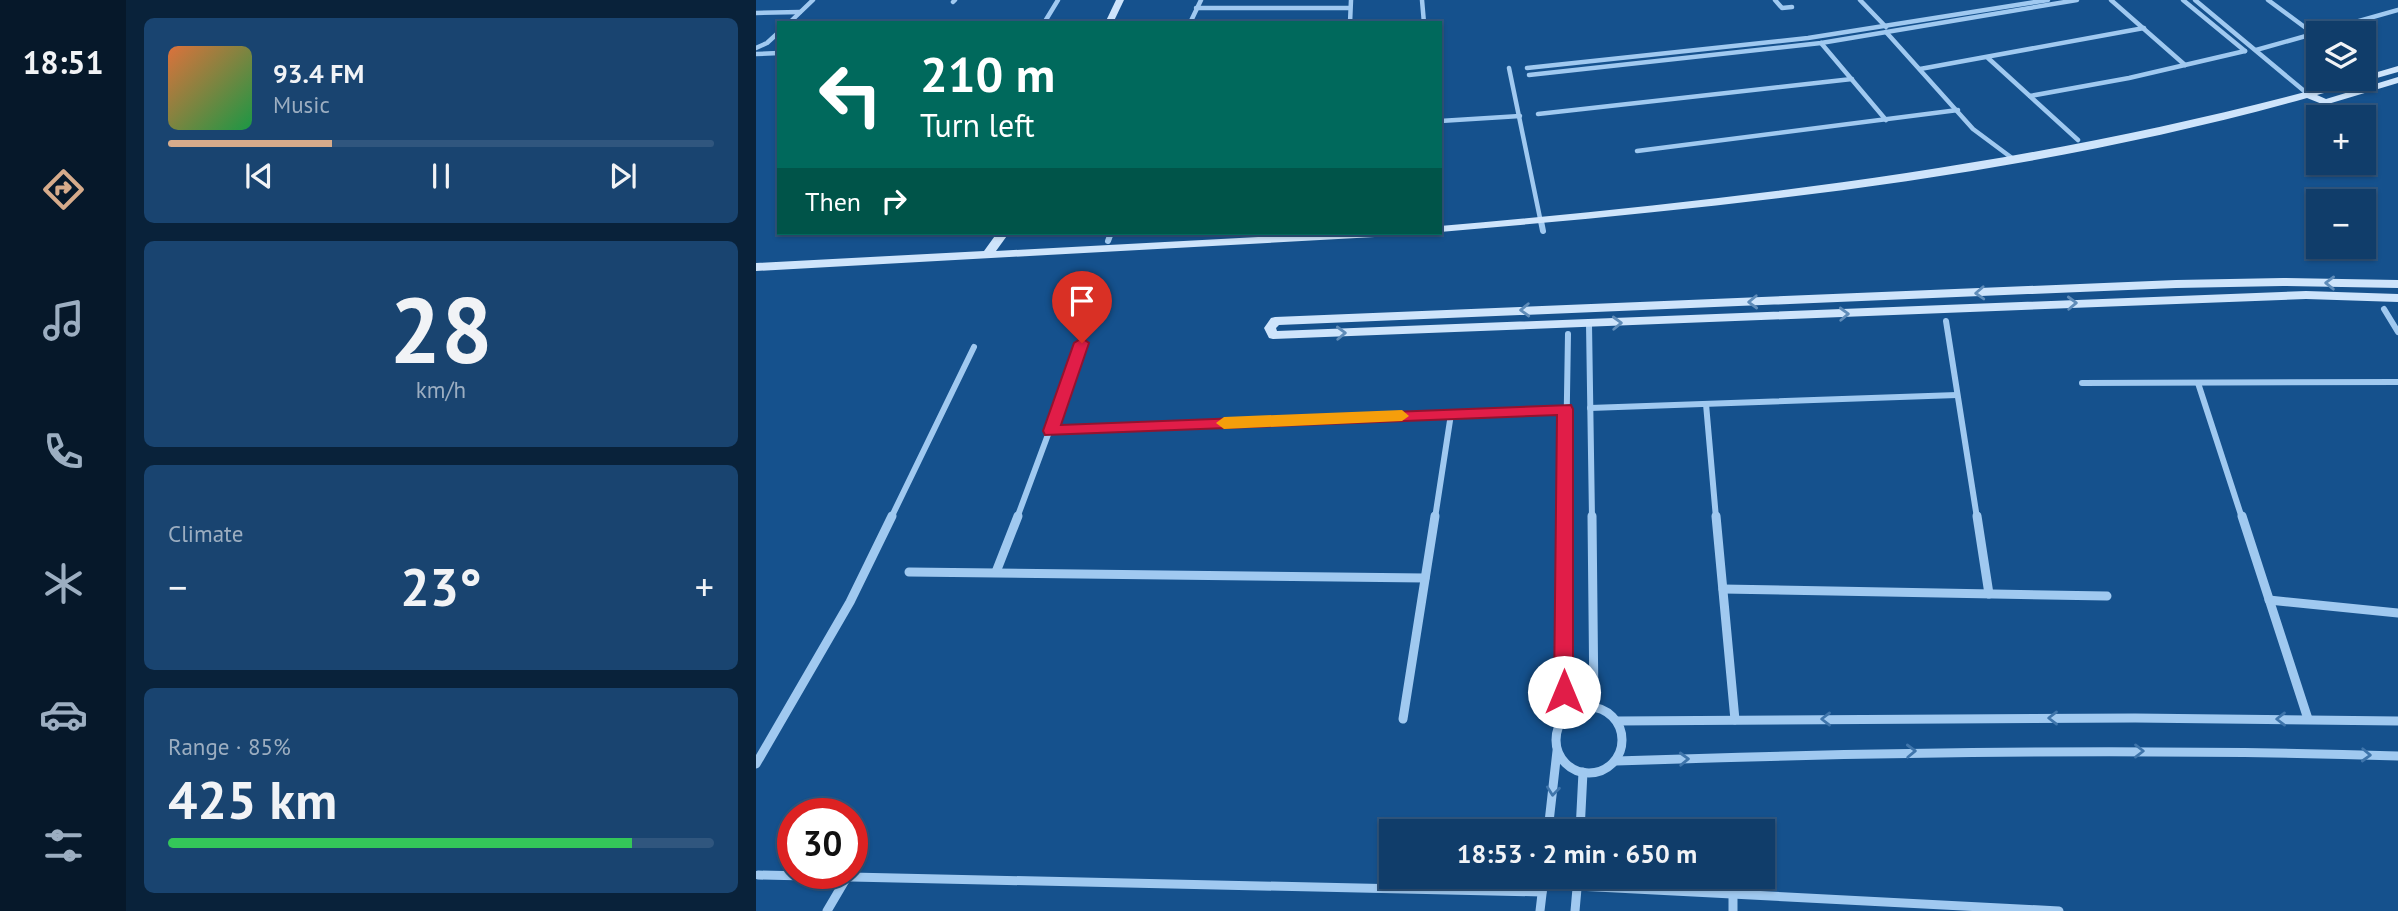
<!DOCTYPE html>
<html lang="en">
<head>
<meta charset="utf-8">
<style>
	:root { --surface:#103d6a; --page:#194470; --text:#f1f3f6; --muted:#9caec1; --line:#30567e; --accent:#d6ab8b }
	body { margin:0; font-family:"PT Sans",sans-serif; background:var(--page); color:var(--text); height:100vh; display:flex; flex-direction:column; font-size:26px; white-space:nowrap }
	* { box-sizing:border-box; margin:0 }
	p { font-size:23px; color:var(--muted) }
	.icon { flex:none; width:38px; height:38px; fill:none; stroke:currentColor; stroke-width:2; stroke-linecap:round; stroke-linejoin:round }
	.map { position:relative; flex:1; overflow:hidden }
	.details { display:flex; flex-direction:column; gap:18px; padding:18px; background:#09223a; width:630px }
	.details>* { flex:none }
	.top-card { position:absolute; left:21px; top:21px; width:665px; height:214px; border-radius:0px; box-shadow:0 2px 5px #0004,0 0 0 2px var(--line); background:#00695c; color:#fff; overflow:hidden }
	.controls { position:absolute; left:1550px; top:21px; display:grid; gap:14px }
	.controls a { display:grid; place-items:center; width:70px; height:70px; border-radius:0px; background:var(--surface); box-shadow:0 2px 5px #0004,0 0 0 2px var(--line); font-size:35px }
	.speed { position:absolute; left:21px; top:798px; display:flex; gap:14px; font-size:35px; font-weight:700; text-align:center }
	.speed>* { display:grid; place-content:center; width:91px; height:91px; border-radius:50%; background:var(--surface); box-shadow:0 2px 5px #0004,0 0 0 2px var(--line); line-height:1 }
	.speed .limit { border:10px solid #d22; background:#fff; color:#111 }
	.pin { position:absolute; display:grid; place-items:center; width:60px; height:60px; color:#fff; margin:-72px -30px; border-radius:50% 50% 50% 0; rotate:-45deg; box-shadow:0 0 7px #0007 }
	.pin .icon { rotate:45deg }
	.me { position:absolute; width:77px; margin:-38px; rotate:0deg; stroke-linejoin:round; filter:drop-shadow(0 0 5px #0008) }
	.turn { display:flex; align-items:center; gap:24px; height:147px; padding:0 28px; font-size:32px }
	.turn .icon { width:91px; height:91px; stroke-width:2.5 }
	.turn b { display:block; font-size:49px; line-height:60px }
	.then { display:flex; align-items:center; height:66px; padding:0 28px; background:#0003; gap:14px; font-size:26px }
	.big { font-size:52px; font-weight:700; line-height:1.1 }
	.details .widget { flex:1; display:flex; flex-direction:column; justify-content:center; gap:10px; min-width:0; padding:0 24px; border-radius:10px; background:var(--page) }
	.details .dial { align-items:center; gap:0 }
	.dial b { font-size:91px; line-height:1 }
	.song { display:flex; align-items:center; gap:21px }
	.cover { width:84px; height:84px; border-radius:10px; background:linear-gradient(135deg,hsl(20 70% 55%),hsl(140 70% 35%)) }
	.played { height:7px; border-radius:4px; background:linear-gradient(90deg,var(--accent) 30%,var(--line) 30%) }
	.keys { display:flex; justify-content:space-around; direction:ltr }
	.heat { display:flex; justify-content:space-between; align-items:center; font-size:38px; direction:ltr }
	.charge { height:10px; border-radius:5px; background:linear-gradient(90deg,#34c759 85%,var(--line) 0) }
	.trip { position:absolute; left:623px; top:819px; width:396px; height:70px; border-radius:0px; background:var(--surface); box-shadow:0 2px 5px #0004,0 0 0 2px var(--line); font-weight:700; line-height:70px; text-align:center }
	main { display:flex; flex:1; min-height:0 }
	.menu { display:flex; flex-direction:column; width:126px; justify-content:space-around; align-items:center; background:#06182a; color:var(--muted) }
	.menu .icon { width:49px; height:49px }
	.menu .selected { color:var(--accent) }
	.menu b { font-size:32px; color:var(--text) }
	.map>svg:first-child { display:block }
</style>
</head>
<body>
<main>
<nav class="menu">
<b>18:51</b>
<svg class="icon selected" aria-label="directions" viewBox="0 0 24 24"><path d="M12 3l9 9-9 9-9-9zM9 14v-3h6M13 9l2 2-2 2"/></svg>
<svg class="icon" aria-label="music" viewBox="0 0 24 24"><path d="M9 18V5l10-2v13"/><circle cx="6" cy="18" r="3"/><circle cx="16" cy="16" r="3"/></svg>
<svg class="icon" aria-label="phone" viewBox="0 0 24 24"><path d="M5 4h4l2 5-3 2q2 4 5 5l2-3 5 2v4C11 20 4 13 5 4z"/></svg>
<svg class="icon" aria-label="climate" viewBox="0 0 24 24"><path d="M12 3v18M4 7l16 10M4 17L20 7"/></svg>
<svg class="icon" aria-label="car" viewBox="0 0 24 24"><path d="M5 17H2v-5l4-1 3-4h7l3 4 3 1v5h-3M9 17h6M6 11h13"/><circle cx="7" cy="17" r="2"/><circle cx="17" cy="17" r="2"/></svg>
<svg class="icon" aria-label="filters" viewBox="0 0 24 24"><path d="M4 7h16M4 17h16"/><circle cx="9" cy="7" r="2"/><circle cx="15" cy="17" r="2"/></svg>
</nav>
<section class="details">
<div class="widget">
<div class="song"><i class="cover"></i><div><b>93.4 FM</b><p>Music</p></div></div>
<div class="played"></div>
<div class="keys"><svg class="icon" aria-label="previous" viewBox="0 0 24 24"><path d="M18 5L8 12l10 7zM5 5v14"/></svg><svg class="icon" aria-label="pause" viewBox="0 0 24 24"><path d="M8 5v14M16 5v14"/></svg><svg class="icon" aria-label="next" viewBox="0 0 24 24"><path d="M6 5l10 7-10 7zM19 5v14"/></svg></div>
</div>
<div class="widget dial"><b>28</b><p>km/h</p></div>
<div class="widget"><p>Climate</p>
<div class="heat"><a>−</a><b class="big">23°</b><a>+</a></div>
</div>
<div class="widget"><p>Range · 85%</p><b class="big">425 km</b><div class="charge"></div></div>
</section>
<div class="map">
<svg width="1642" height="911" viewBox="0 0 1642 911">
	<rect width="100%" height="100%" fill="#15518d"/>
	<g fill="none" stroke-linecap="round" stroke-linejoin="round">
		<g stroke="#a0c9f0" stroke-width="4.5">
			<polyline points="666,0 668,23"/>
			<polyline points="1019,0 1026,8 1036,7"/>
			<polyline points="1104,0 1130,27"/>
			<polyline points="1355,0 1429,65"/>
			<polyline points="1427,0 1489,51"/>
			<polyline points="1439,0 1553,95"/>
			<polyline points="1512,0 1558,34"/>
			<polyline points="197,2 199,0"/>
			<polyline points="440,8 594,8"/>
			<polyline points="0,13 44,12"/>
			<polyline points="33,23 57,0"/>
			<polyline points="288,23 302,0"/>
			<polyline points="434,23 445,0"/>
			<polyline points="594,23 595,0"/>
			<polyline points="1130,32 1217,129 1256,158"/>
			<polyline points="1065,43 1130,120"/>
			<polyline points="0,48 11,43 23,32"/>
			<polyline points="1500,50 1642,10"/>
			<polyline points="0,54 23,53"/>
			<polyline points="1232,58 1322,140"/>
			<polyline points="753,68 785,223"/>
			<polyline points="771,68 1052,38 1292,0"/>
			<polyline points="1164,69 1388,28"/>
			<polyline points="773,75 1065,43 1321,0"/>
			<polyline points="1274,96 1373,78 1489,51"/>
			<polyline points="782,114 1096,79"/>
			<polyline points="684,121 764,116"/>
			<polyline points="881,151 1202,110"/>
			<polyline points="684,167 685,221"/>
		</g>
		<g stroke="#a0c9f0" stroke-width="6">
			<polyline points="785,221 787,231"/>
			<polyline points="352,241 355,233"/>
			<polyline points="1628,309 1642,332"/>
			<polyline points="1190,321 1221,518"/>
			<polyline points="833,324 836,518"/>
			<polyline points="1326,383 1642,382"/>
			<polyline points="1442,383 1486,518"/>
			<polyline points="950,404 960,518"/>
			<polyline points="834,408 1201,395"/>
			<polyline points="295,431 809,409"/>
			<polyline points="135,518 218,347"/>
			<polyline points="261,518 326,343"/>
			<polyline points="679,518 695,414"/>
			<polyline points="809,518 812,334"/>
		</g>
		<g stroke="#a0c9f0" stroke-width="9">
			<polyline points="836,516 838,707"/>
			<polyline points="960,516 979,720"/>
			<polyline points="1221,516 1233,594"/>
			<polyline points="1486,516 1552,719"/>
			<polyline points="153,572 669,578"/>
			<polyline points="240,572 262,516"/>
			<polyline points="967,589 1351,596"/>
			<polyline points="1513,600 1642,613"/>
			<circle cx="833" cy="740" r="33"/>
			<polyline points="808,718 809,516"/>
			<polyline points="647,719 679,516"/>
			<polyline points="861,721 1379,718 1642,721"/>
			<path d="M860,761C1121,752 1381,748 1642,756"/>
			<polyline points="0,764 94,602 136,516"/>
			<polyline points="792,831 801,751"/>
			<polyline points="824,831 827,772"/>
			<polyline points="2,875 786,892"/>
			<polyline points="821,886 1303,911"/>
			<polyline points="977,894 977,911"/>
			<polyline points="71,911 91,877"/>
			<polyline points="784,911 788,877"/>
			<polyline points="819,911 822,877"/>
		</g>
		<g fill="#cee4fb" fill-rule="evenodd">
			<polygon points="360,0 368,0 357,23 349,23"/>
			<path d="M1642,66V72L1561,95L1570,99L1642,77V83L1572,104H1566L1551,98C1270,177 975,207 684,232V226C992,199 1299,163 1597,79H1608V76Z"/>
			<polygon points="241,233 253,233 240,251 576,233 643,233 637,236 0,271 0,263 228,251"/>
			<polygon points="1527,278 1642,280 1642,288 1527,286 1420,288 523,325 520,328 521,331 1550,291 1642,294 1642,302 1550,299 517,339 513,338 508,328 515,318 519,317 1420,280"/>
		</g>
	</g>
	<defs><path id="oneway-chevron" d="M-2-3.5L2.5 0L-2 3.5" fill="none" stroke-width="1.6" stroke-linecap="round" stroke-linejoin="round" transform="scale(1.75)"/></defs>
	<g stroke="#5f8cb9">
		<use href="#oneway-chevron" transform="translate(1574 283) rotate(-179)"/>
		<use href="#oneway-chevron" transform="translate(1224 293) rotate(177)"/>
		<use href="#oneway-chevron" transform="translate(997 302) rotate(178)"/>
		<use href="#oneway-chevron" transform="translate(1316 303) rotate(-2)"/>
		<use href="#oneway-chevron" transform="translate(769 310) rotate(178)"/>
		<use href="#oneway-chevron" transform="translate(1088 314) rotate(-2)"/>
		<use href="#oneway-chevron" transform="translate(861 323) rotate(-2)"/>
		<use href="#oneway-chevron" transform="translate(585 333) rotate(-2)"/>
	</g>
	<g stroke="#3f75ab">
		<use href="#oneway-chevron" transform="translate(1297 718) rotate(180)"/>
		<use href="#oneway-chevron" transform="translate(1070 719) rotate(180)"/>
		<use href="#oneway-chevron" transform="translate(1525 719) rotate(-180)"/>
		<use href="#oneway-chevron" transform="translate(1155 751) rotate(-2)"/>
		<use href="#oneway-chevron" transform="translate(1383 751)"/>
		<use href="#oneway-chevron" transform="translate(1610 755) rotate(2)"/>
		<use href="#oneway-chevron" transform="translate(928 759) rotate(-2)"/>
		<use href="#oneway-chevron" transform="translate(797 791) rotate(96)"/>
	</g>
	<polygon fill="#e11d48" stroke="#92132f" stroke-width="2" points="326,338 333,343 305,425 815,405 817,409 817,692 814,698 808,701 801,698 798,692 801,415 289,435 287,431 318,343"/>
	<polygon fill="#f59e0b" points="646,410 653,416 646,421 468,429 460,423 468,417"/>
</svg>
<div class="controls">
<a><svg class="icon" aria-label="layers" viewBox="0 0 24 24"><path d="M12 4l9 5-9 5-9-5zM3 14l9 5 9-5"/></svg></a>
<a>+</a>
<a>−</a>
</div>
<div class="speed"><div class="limit">30</div></div>
<div class="pin" style="left:326px;top:343px;background:#d93025"><svg class="icon" aria-label="arrive" viewBox="0 0 24 24"><path d="M6 21V4h12l-3 4 3 4H6"/></svg></div>
<svg class="me" style="left:808px;top:692px" viewBox="-20 -20 40 40"><circle r="19" fill="#fff"/><path d="M0-13L10 11 0 6-10 11z" fill="#e11d48"/></svg>
<div class="trip">18:53 · 2 min · 650 m</div>
<div class="top-card">
<div class="turn"><svg class="icon" aria-label="left" viewBox="0 0 24 24"><path d="M17 20v-9H6M10 6l-5 5 5 5"/></svg><div><b>210 m</b>Turn left</div></div>
<div class="then">Then<svg class="icon" aria-label="right" viewBox="0 0 24 24"><path d="M7 20v-9h11M14 6l5 5-5 5"/></svg></div>
</div>
</div>
</main>
</body>
</html>
